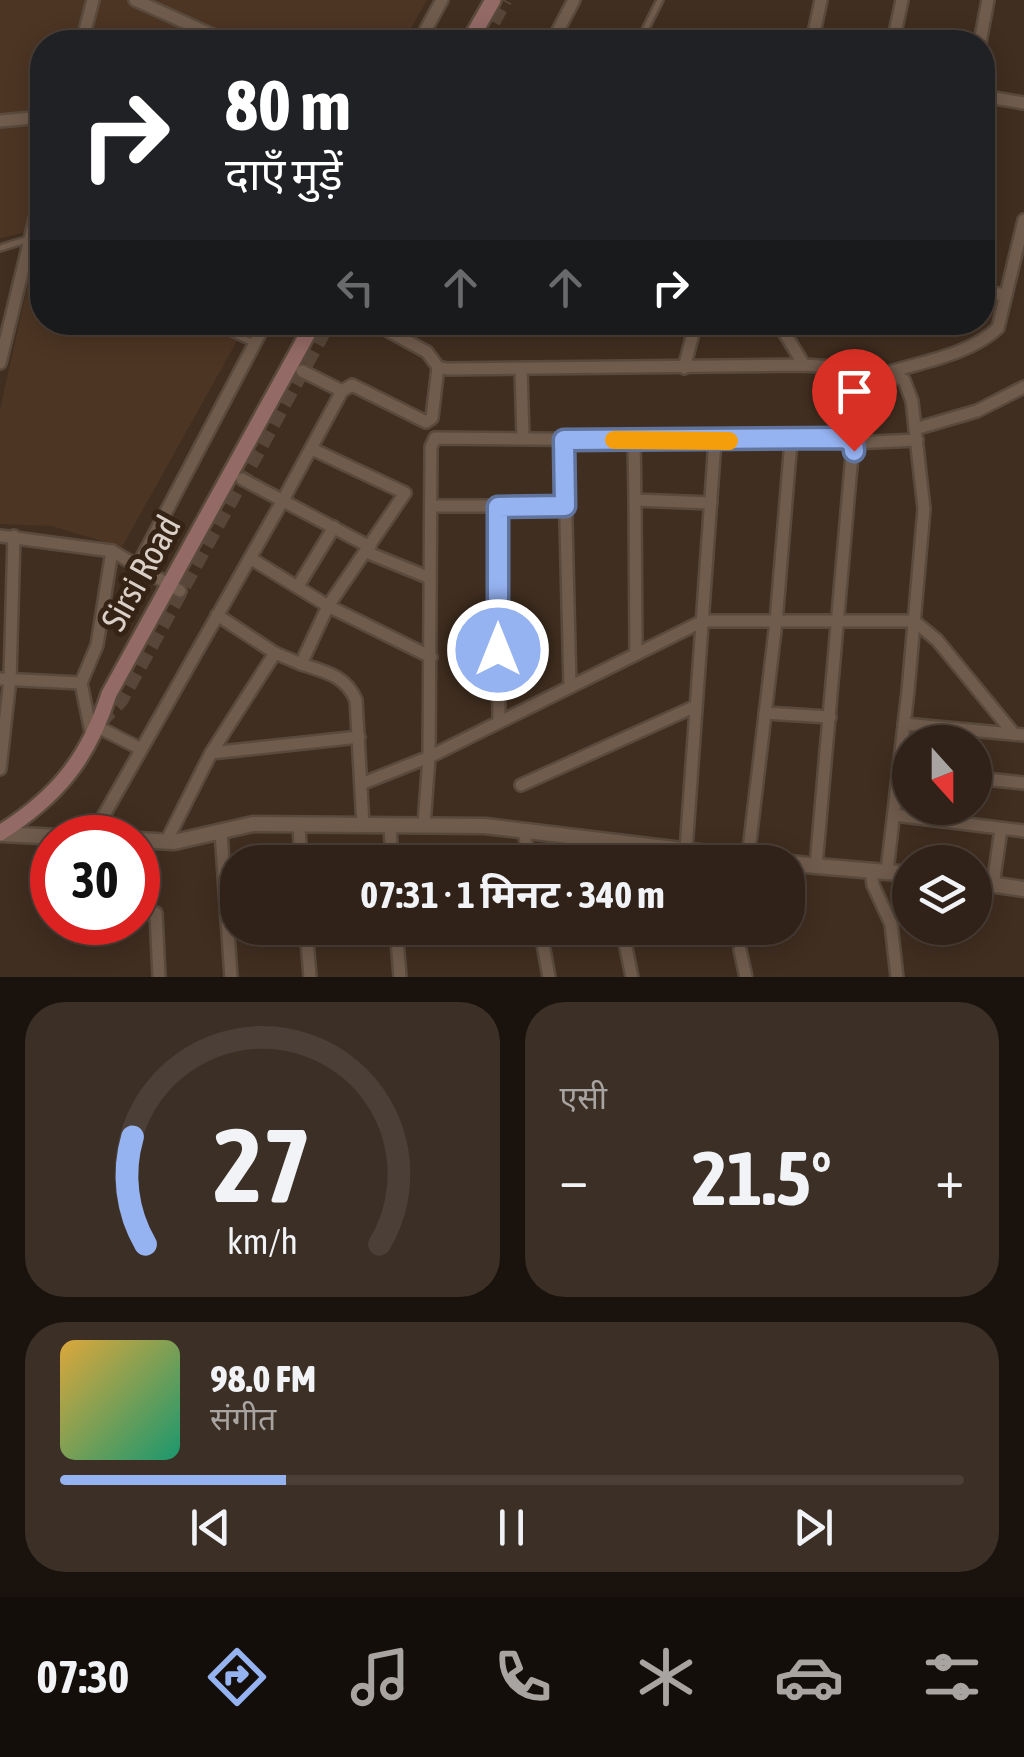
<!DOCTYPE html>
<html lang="hi">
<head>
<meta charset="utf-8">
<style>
	:root { --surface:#302218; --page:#3c2f25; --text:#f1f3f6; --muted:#a8a4a2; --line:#4b3f37; --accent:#95b2f1 }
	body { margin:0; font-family:"Asap Condensed","Noto Sans Devanagari",sans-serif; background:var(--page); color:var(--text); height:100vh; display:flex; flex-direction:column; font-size:38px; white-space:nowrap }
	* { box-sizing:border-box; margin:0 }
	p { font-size:32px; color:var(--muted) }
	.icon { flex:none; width:55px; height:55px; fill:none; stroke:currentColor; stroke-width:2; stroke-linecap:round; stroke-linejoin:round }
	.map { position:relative; height:977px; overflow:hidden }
	.sheet { display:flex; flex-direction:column; gap:25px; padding:25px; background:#1a130d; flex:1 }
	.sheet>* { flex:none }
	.top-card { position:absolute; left:30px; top:30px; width:965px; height:305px; border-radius:40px; box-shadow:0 5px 25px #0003,0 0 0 2px var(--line); background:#202124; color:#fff; overflow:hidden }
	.needle { width:65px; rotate:159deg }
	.tools { position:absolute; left:892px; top:725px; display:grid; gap:20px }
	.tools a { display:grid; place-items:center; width:100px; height:100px; border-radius:50%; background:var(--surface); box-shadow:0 5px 25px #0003,0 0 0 2px var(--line); font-size:50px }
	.speed { position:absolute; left:30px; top:815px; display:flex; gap:20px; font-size:50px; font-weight:700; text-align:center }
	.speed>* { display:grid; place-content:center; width:130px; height:130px; border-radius:50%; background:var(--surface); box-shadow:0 5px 25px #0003,0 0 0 2px var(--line); line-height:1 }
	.speed .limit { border:15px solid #d22; background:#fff; color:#111 }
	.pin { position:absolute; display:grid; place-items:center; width:85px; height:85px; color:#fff; margin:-102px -42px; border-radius:50% 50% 50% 0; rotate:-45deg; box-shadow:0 0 10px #0007 }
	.pin .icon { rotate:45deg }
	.me { position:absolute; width:110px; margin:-55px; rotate:0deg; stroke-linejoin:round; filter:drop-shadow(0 0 8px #0008) }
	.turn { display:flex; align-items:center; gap:35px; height:210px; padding:0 30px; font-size:45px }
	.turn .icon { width:130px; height:130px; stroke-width:2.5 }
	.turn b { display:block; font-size:70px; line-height:85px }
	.lanes { display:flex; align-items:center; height:95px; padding:0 30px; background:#0003; justify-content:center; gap:50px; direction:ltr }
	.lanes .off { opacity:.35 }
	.big { font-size:75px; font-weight:700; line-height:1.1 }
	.sheet .card { flex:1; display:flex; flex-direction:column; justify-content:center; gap:15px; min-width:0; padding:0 35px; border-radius:40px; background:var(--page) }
	.sheet .dial { align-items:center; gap:0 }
	.dial svg { height:260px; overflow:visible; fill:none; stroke:var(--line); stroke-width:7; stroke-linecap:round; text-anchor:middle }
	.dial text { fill:var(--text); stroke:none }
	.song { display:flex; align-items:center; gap:30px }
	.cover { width:120px; height:120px; border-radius:15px; background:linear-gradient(135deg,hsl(40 70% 55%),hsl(160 70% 35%)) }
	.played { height:10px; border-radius:5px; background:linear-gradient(90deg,var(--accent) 25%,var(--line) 25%) }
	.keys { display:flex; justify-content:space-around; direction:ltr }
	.heat { display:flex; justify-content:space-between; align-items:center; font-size:55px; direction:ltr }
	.sheet .tiles { flex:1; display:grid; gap:25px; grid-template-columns:1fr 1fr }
	.card:last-child { grid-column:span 2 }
	.trip { position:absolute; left:220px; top:845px; width:585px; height:100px; border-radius:40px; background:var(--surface); box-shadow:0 5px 25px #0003,0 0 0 2px var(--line); font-weight:700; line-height:100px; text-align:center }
	.tabs { display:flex; height:160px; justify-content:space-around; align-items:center; background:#130e0a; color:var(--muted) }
	.tabs .icon { width:70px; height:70px }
	.tabs .selected { color:var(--accent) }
	.tabs b { font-size:45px; color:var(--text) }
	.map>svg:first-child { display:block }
</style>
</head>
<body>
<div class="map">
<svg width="1024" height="977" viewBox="0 0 1024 977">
	<rect width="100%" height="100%" fill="#402e20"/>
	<polygon fill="#4d3523" points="0,0 427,0 403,42 42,42 42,322 247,323 122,547 52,526 0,524 0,410 40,229 0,238"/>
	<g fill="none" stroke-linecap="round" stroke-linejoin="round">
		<g stroke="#574639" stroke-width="15" stroke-dasharray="15 8" stroke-linecap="butt">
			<polyline points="482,42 505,0"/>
			<polyline points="100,722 121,700 329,322"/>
		</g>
		<defs>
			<g id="service">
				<polyline points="639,42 660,0"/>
				<polyline points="0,248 29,239 42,245"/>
				<polyline points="208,322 251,342"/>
			</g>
			<g id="minor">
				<polyline points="135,0 228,42"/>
				<polyline points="82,42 93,0"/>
				<polyline points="419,42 442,0"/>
				<polyline points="552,42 574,0"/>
				<polyline points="648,42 683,39 700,42"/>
				<polyline points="812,42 821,0"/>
				<polyline points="893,42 902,0"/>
				<polyline points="980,42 988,0"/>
				<polyline points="982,96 1024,103"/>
				<polyline points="0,121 42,117"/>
				<polyline points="982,294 1006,294"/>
				<polyline points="372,322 427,352 438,367 447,369 804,365 877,370 904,380 912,401 924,509 908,691 887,871"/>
				<polyline points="778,322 804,365"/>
				<polyline points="0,363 42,190"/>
				<polyline points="684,368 696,322"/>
				<polyline points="521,369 523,437"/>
				<path d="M890,372C926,361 970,354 998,328L1024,220"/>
				<polyline points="342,391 352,385 426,422 432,418 438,367"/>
				<polyline points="915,429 977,411 1024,387"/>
				<polyline points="564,440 570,687"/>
				<polyline points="634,440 635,500"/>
				<polyline points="715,441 845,438 853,443 816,866"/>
				<polyline points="853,443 917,440"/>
				<polyline points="242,479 370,547"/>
				<polyline points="433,506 565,506"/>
				<polyline points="498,507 499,722"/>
				<polyline points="0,536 112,551 180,591"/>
				<polyline points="366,552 430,578"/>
				<polyline points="250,558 328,606 431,657"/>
				<polyline points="138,565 266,322"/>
				<polyline points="298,586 334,527"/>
				<polyline points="217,615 275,653 301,664 328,606 405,493 312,449"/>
				<polyline points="636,654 635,500 711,503"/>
				<path d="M301,664C325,672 345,675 356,700L363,825"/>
				<polyline points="0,679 81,683"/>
				<polyline points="765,713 830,717"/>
				<polyline points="904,724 1024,735"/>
				<polyline points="98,727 141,749"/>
				<polyline points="92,736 81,683 97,645 112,551"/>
				<polyline points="211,753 359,737"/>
				<polyline points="0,769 10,679 14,536"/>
				<polyline points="975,778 1024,783"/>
				<polyline points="361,784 429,757 703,621 914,621 937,640 1014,734"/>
				<polyline points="521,785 696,706"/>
				<polyline points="894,815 1024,831"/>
				<polyline points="299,825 301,862"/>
				<polyline points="390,825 392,862"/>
				<polyline points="424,825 429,757 431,447 435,438 715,441 686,850"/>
				<polyline points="524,830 529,862"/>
				<polyline points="221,832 231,977"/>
				<polyline points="91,838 283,500 342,391 302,371"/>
				<polyline points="604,840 609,862"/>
				<polyline points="166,842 211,753 275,653"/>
				<polyline points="748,858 776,622 791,441"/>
				<polyline points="871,870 873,885 891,924 897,977"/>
				<polyline points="993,885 1001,829"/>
				<polyline points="138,914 156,913 159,977"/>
				<polyline points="306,928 310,977"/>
				<polyline points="396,928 400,977"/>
				<polyline points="540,928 549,977"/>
				<polyline points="622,928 632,977"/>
				<polyline points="397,936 542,937"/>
				<polyline points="740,950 746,977"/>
			</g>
			<g id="tertiary">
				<polyline points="0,834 80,838"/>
				<polyline points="138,840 174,842 253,824 485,826 816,866 910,874"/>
				<polyline points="975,882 1024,889"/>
			</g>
			<g id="secondary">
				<polyline points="469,42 493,0"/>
				<path d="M0,833C57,797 88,759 109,694L314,322"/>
			</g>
		</defs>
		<use href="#service" stroke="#594a3d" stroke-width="10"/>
		<use href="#minor" stroke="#594a3d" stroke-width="16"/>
		<use href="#tertiary" stroke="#594a3d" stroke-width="19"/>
		<use href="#secondary" stroke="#594a3d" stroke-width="20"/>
		<use href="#service" stroke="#705c4d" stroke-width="5"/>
		<use href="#minor" stroke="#705c4d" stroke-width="11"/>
		<use href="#tertiary" stroke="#705c4d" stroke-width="14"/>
		<use href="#secondary" stroke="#946a66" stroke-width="15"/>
	</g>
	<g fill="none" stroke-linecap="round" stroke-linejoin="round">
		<defs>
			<polyline id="route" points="498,650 498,507 565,506 564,440 845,438 853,443 854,451"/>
		</defs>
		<use href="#route" stroke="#61749d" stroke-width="25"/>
		<use href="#route" stroke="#95b2f1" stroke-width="18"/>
		<polyline stroke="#f59e0b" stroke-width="18" points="614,440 729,441"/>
	</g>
	<g text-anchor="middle" stroke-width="10" stroke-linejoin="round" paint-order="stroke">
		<g font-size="35" fill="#dbd0c7" stroke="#352416">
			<text transform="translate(141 573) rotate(-61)" y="12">Sirsi Road</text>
		</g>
	</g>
</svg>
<div class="tools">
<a><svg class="needle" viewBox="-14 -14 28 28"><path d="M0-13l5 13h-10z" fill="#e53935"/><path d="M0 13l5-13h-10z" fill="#a8a4a2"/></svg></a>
<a><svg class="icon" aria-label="layers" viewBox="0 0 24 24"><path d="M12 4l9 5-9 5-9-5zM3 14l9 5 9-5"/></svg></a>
</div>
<div class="speed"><div class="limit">30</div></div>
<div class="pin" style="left:854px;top:451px;background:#d93025"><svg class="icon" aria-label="arrive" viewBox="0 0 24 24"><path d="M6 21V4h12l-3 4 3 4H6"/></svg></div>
<svg class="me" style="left:498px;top:650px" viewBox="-20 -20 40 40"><circle r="17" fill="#95b2f1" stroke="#fff" stroke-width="3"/><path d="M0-11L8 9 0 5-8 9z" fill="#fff"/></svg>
<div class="trip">07:31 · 1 मिनट · 340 m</div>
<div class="top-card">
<div class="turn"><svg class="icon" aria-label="right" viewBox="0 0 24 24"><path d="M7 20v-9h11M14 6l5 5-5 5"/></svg><div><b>80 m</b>दाएँ मुड़ें</div></div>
<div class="lanes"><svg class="icon off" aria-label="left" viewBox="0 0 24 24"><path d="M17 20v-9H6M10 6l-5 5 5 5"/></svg><svg class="icon off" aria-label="ahead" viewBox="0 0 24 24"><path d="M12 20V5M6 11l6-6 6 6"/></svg><svg class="icon off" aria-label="ahead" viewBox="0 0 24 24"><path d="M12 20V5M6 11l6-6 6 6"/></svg><svg class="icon" aria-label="right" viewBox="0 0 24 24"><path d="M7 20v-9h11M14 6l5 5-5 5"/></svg></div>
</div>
</div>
<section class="sheet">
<div class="tiles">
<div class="card dial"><svg viewBox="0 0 100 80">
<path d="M14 69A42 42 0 1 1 86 69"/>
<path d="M14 69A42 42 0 0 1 10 36" stroke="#95b2f1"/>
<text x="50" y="56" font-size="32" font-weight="700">27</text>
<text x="50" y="72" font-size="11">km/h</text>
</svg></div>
<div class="card"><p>एसी</p>
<div class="heat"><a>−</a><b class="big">21.5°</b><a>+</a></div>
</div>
<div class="card">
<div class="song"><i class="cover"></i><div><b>98.0 FM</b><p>संगीत</p></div></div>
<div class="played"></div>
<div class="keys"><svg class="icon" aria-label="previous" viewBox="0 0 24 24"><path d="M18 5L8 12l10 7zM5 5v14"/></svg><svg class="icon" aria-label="pause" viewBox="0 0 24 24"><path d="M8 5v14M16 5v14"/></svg><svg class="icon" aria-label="next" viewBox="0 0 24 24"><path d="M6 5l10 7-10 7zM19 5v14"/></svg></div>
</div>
</div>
</section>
<nav class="tabs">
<b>07:30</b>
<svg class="icon selected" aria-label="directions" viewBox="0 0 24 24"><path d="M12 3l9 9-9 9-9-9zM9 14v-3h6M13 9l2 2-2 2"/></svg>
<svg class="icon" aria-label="music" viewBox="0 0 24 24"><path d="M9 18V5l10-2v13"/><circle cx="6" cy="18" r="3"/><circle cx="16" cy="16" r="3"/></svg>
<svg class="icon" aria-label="phone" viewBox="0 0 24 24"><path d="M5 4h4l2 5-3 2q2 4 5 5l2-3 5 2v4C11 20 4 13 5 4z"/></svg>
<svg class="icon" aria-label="climate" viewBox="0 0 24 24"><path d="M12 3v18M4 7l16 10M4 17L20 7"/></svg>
<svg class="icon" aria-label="car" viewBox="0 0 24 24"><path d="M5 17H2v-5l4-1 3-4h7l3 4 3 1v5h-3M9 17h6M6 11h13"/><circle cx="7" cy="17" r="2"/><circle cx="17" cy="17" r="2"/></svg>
<svg class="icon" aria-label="filters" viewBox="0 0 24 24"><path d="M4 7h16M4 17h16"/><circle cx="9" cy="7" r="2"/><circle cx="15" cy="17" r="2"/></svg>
</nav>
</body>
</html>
